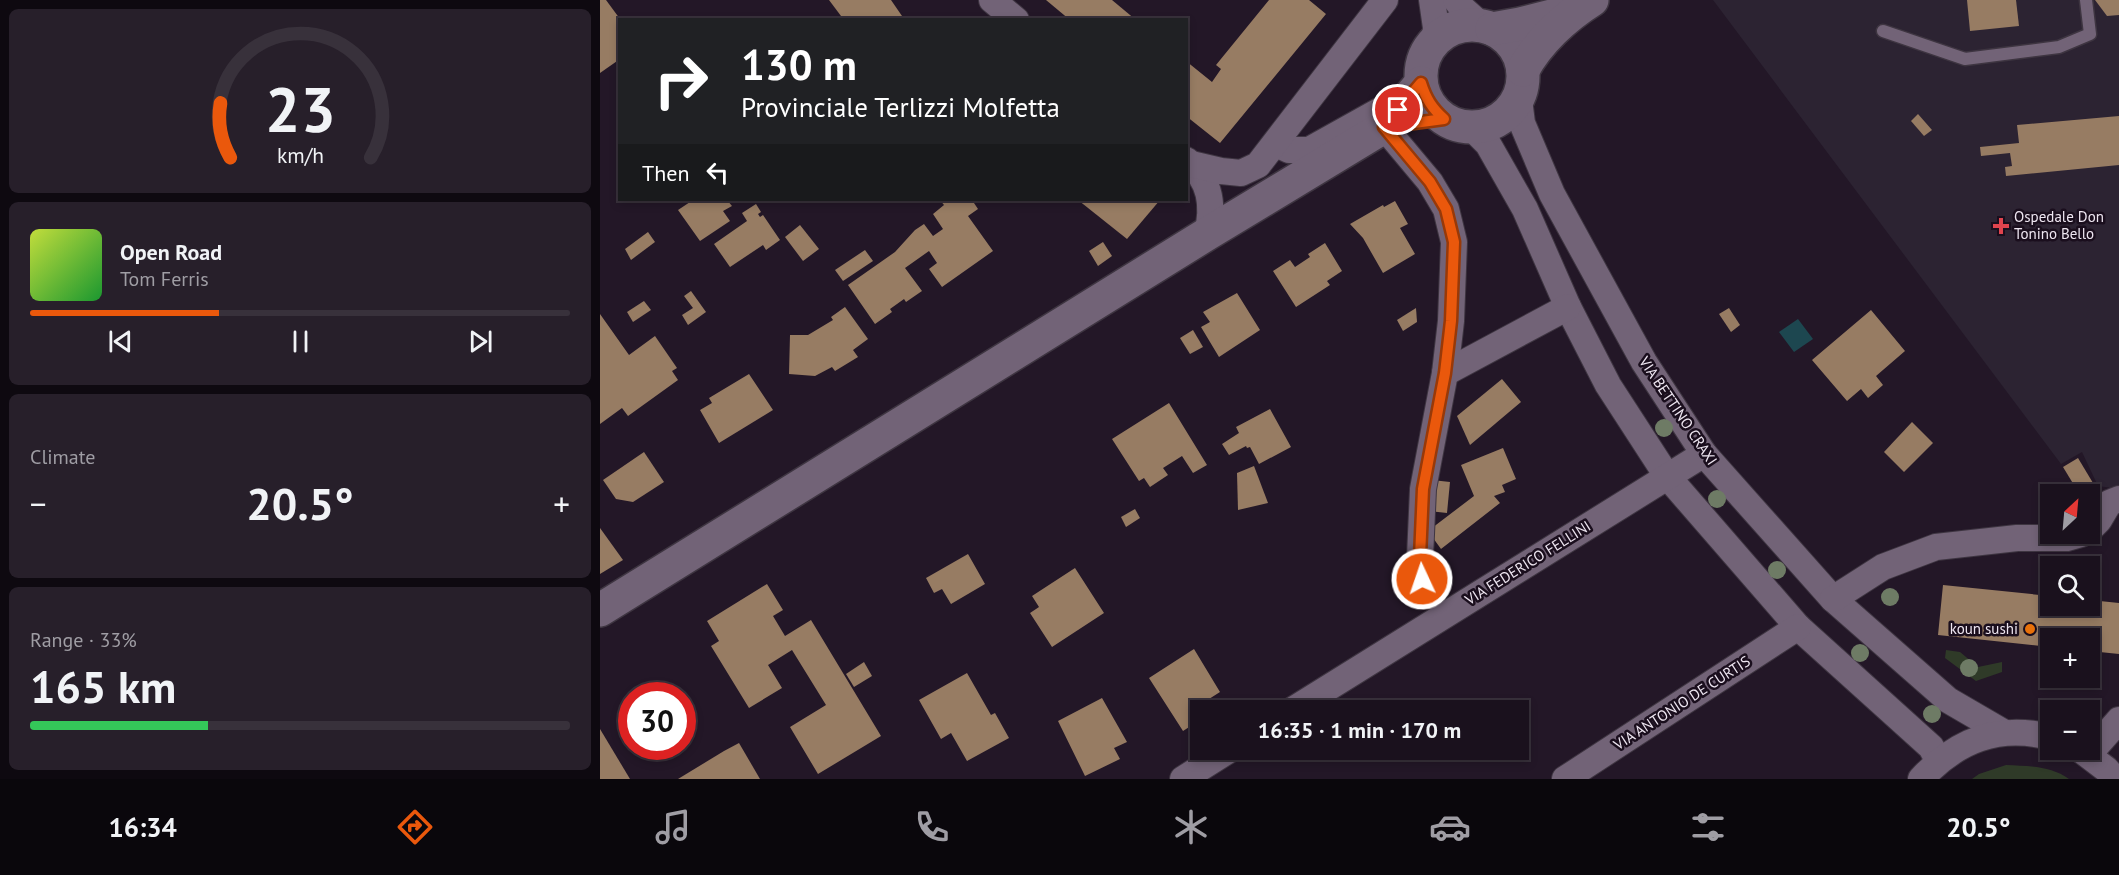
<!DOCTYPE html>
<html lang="en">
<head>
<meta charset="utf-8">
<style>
	:root { --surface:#1a111d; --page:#271f2a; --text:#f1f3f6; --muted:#9f9da4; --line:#38313b; --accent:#ea580c }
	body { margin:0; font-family:"PT Sans",sans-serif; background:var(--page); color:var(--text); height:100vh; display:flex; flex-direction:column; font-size:22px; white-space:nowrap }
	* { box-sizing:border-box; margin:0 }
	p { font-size:20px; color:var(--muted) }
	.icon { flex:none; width:33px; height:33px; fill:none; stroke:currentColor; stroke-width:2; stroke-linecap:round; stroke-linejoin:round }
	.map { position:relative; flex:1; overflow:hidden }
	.details { display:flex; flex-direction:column; gap:9px; padding:9px; background:#0e0910; width:600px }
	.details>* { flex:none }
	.top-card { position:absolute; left:18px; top:18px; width:570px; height:183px; border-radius:0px; box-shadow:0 3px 9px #0003,0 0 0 2px var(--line); background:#202124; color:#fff; overflow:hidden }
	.needle { width:39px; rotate:26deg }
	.controls { position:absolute; left:1440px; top:484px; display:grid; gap:12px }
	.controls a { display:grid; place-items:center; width:60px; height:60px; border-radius:0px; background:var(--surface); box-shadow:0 3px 9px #0003,0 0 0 2px var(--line); font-size:30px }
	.speed { position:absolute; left:18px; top:682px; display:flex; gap:12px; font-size:30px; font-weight:700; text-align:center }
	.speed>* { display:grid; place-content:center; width:78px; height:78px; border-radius:50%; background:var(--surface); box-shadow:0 3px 9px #0003,0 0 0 2px var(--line); line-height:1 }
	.speed .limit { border:9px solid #d22; background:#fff; color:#111 }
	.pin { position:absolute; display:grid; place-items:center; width:51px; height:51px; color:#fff; margin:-26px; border:3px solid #fff; border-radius:50%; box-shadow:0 2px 6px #0007 }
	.me { position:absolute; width:66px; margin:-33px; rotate:357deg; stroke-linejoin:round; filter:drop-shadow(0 0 4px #0008) }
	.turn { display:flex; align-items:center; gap:21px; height:126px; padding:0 24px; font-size:27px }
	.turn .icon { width:78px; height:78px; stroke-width:2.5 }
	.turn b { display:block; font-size:42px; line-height:51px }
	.then { display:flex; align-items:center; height:57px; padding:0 24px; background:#0003; gap:12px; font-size:22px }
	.big { font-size:45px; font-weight:800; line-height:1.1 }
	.details .tile { flex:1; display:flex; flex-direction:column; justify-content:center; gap:9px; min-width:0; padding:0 21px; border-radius:9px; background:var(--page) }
	.details .dial { align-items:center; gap:0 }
	.dial svg { height:156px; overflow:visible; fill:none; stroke:var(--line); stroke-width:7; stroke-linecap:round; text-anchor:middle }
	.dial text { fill:var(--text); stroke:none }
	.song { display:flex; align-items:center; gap:18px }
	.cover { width:72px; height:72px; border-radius:9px; background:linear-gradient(135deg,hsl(70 70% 55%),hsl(130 70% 35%)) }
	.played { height:6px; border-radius:3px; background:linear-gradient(90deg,var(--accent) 35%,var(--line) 35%) }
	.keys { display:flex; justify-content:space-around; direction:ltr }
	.heat { display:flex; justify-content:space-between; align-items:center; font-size:33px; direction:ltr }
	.charge { height:9px; border-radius:4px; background:linear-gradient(90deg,#34c759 33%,var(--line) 0) }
	.trip { position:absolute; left:590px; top:700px; width:339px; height:60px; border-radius:0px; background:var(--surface); box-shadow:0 3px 9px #0003,0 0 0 2px var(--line); font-weight:800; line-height:60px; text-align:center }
	.tab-bar { display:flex; height:96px; justify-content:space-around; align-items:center; background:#0a070c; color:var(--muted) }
	.tab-bar .icon { width:42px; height:42px }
	.tab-bar .selected { color:var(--accent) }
	.tab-bar b { font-size:27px; color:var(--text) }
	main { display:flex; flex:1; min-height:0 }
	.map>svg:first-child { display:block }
</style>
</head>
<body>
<main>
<section class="details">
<div class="tile dial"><svg viewBox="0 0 100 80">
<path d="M14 69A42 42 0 1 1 86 69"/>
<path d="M14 69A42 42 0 0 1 9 41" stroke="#ea580c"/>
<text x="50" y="56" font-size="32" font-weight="700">23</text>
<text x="50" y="72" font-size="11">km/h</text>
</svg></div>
<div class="tile">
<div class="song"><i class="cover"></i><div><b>Open Road</b><p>Tom Ferris</p></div></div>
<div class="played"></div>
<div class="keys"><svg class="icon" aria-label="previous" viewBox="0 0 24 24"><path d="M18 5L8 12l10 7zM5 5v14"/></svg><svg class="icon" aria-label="pause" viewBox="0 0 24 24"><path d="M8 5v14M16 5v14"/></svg><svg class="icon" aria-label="next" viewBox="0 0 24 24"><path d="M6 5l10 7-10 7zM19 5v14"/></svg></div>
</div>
<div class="tile"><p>Climate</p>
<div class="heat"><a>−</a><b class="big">20.5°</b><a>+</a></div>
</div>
<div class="tile"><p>Range · 33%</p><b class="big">165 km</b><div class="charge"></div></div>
</section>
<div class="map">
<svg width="1519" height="779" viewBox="0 0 1519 779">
	<rect width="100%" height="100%" fill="#231727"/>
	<polygon fill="#2c2332" points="1113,0 1519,0 1519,489 1498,486 1482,452 1461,464"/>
	<g fill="#2f3a28">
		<polygon points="1346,650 1360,652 1378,667 1402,662 1402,672 1376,681 1345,658"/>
		<path d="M1406,765C1428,766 1451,766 1469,779H1372L1379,774Z"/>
	</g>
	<polygon fill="#1d4750" points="1198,319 1213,339 1194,352 1179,332"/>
	<g fill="#977c63">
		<polygon points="0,0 6,0 20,19 20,59 0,73"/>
		<polygon points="229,0 291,0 302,16 297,20 244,20"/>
		<polygon points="446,0 512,0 536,20 470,20"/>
		<polygon points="669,0 709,0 726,14 620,143 586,116 586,61 612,82 621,69 616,65"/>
		<polygon points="1367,0 1416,0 1419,26 1370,31"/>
		<polygon points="1495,0 1519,0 1519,15 1507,16"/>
		<polygon points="1318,114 1332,130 1324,136 1311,121"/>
		<polygon points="1519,116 1519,165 1406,176 1405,167 1412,166 1410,153 1381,156 1380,147 1419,143 1417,125"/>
		<polygon points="93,200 127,200 132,206 123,211 130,221 100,241 78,210"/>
		<polygon points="340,200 372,200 378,209 368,216 393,251 342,287 329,269 337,263 329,251 305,268 322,291 306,302 304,299 290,309 292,312 275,324 248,285 295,252 315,230 324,224 333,236 343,229 333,214 344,205"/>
		<polygon points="478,200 560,200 527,239"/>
		<polygon points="795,201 808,224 800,228 815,254 783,273 763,238 750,224 783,205 784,207"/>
		<polygon points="156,204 161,212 158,214 160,217 163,215 180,240 166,250 163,245 130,267 114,244 147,221 142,213"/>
		<polygon points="200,225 219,249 203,261 185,237"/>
		<polygon points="48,232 55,242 31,260 25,249"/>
		<polygon points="503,242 512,256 498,266 489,251"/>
		<polygon points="725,243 742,271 727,281 730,285 696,307 673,271 690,260 695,267 710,257 708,254"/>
		<polygon points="265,250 273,261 243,281 235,270"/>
		<polygon points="91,291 106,312 88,325 82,315 93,308 84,296"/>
		<polygon points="637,293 660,330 619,357 601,327 610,322 603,312"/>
		<polygon points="44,301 51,310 33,322 27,312"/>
		<polygon points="245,307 268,339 253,350 258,357 235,371 232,367 215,376 189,374 190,335 208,335 233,320 231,317"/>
		<polygon points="816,308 817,322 803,331 797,320"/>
		<polygon points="1129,308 1140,325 1131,332 1119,314"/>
		<polygon points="1271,310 1305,351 1276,376 1283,385 1268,398 1261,389 1247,401 1212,360"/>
		<polygon points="0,314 29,355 55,336 77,368 72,371 78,380 28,416 22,408 0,424"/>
		<polygon points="593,330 603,347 590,354 580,338"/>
		<polygon points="149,374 173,410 119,443 100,410 112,403 109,398"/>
		<polygon points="902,379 921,402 870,445 857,416"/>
		<polygon points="569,403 607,465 593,473 582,456 563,468 568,475 550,487 544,478 539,481 512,439"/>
		<polygon points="670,409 691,447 659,464 650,447 647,448 646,446 629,455 622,444 639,433 636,427"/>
		<polygon points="1312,422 1333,443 1304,472 1284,452"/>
		<polygon points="903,448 916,479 902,485 905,492 894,496 900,503 841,549 828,531 874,496 861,465"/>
		<polygon points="44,452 64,482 33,502 16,499 3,480"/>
		<polygon points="1478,458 1493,483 1490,495 1480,495 1463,467"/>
		<polygon points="654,466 668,503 638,510 637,473"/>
		<polygon points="832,480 850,482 847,513 829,511"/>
		<polygon points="535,509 540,518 526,527 521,517"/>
		<polygon points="0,528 23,560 0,574"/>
		<polygon points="368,554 385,584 351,604 342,589 334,593 326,578"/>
		<polygon points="475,568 504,613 452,647 430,613 439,607 432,596"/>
		<polygon points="167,584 183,610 173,616 185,636 211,620 281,736 218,774 190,727 226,705 192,650 168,665 182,688 149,708 111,646 119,641 107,621"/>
		<polygon points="1343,585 1450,596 1450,606 1490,606 1490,600 1519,603 1519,654 1490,651 1490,639 1450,639 1450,647 1338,635"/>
		<polygon points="594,649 620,692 609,699 616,710 600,711 600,720 583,731 549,678"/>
		<polygon points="264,662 272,676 254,687 246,674"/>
		<polygon points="367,673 391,715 395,713 409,738 367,761 351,733 341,739 319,700"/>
		<polygon points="502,698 527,742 514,748 520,759 485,776 458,721"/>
		<polygon points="0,729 30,779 0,779"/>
		<polygon points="139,743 160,779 78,779 124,751"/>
	</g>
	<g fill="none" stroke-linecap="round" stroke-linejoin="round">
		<defs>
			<polyline id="lane" points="1283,31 1365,59 1459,47 1490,34 1486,0"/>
			<g id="street">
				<polyline points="392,0 416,20"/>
				<polyline points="832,0 836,28 834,42"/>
				<polyline points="856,0 862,8 881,25"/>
				<polyline points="919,99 922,123 952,194 1044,362 1104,454 1233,599 1348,700 1403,732"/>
				<polyline points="784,127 830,182 846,209 854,242 851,321 845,373 823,489 820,557 822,579"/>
				<polyline points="872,128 888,144 925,209 968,307 1008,385 1067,476 1198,627 1331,747 1338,760"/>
				<polyline points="676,144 689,150 709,150 804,97"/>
				<path d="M586,160C611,180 614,206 607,234"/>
				<polyline points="591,164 621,171 641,173 658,165 785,0"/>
				<polyline points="845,373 968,307"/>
				<polyline points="1490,529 1499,520 1509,503 1519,499"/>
				<polyline points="1233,599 1283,567 1336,547 1417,538 1467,538 1481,534"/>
				<polyline points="691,711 1104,454"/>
				<polyline points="1481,750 1506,769 1515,779"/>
				<polyline points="1489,754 1519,720"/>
				<polyline points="583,779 629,750"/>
				<polyline points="965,779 1198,627"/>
				<path d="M1321,779C1357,740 1398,724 1450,737"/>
			</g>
			<g id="secondary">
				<circle cx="872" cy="76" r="51"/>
				<polyline points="892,29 920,24 975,10"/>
				<path d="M923,70C938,42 965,17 992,0"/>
				<polyline points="0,610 607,234 784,127 821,83"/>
			</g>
		</defs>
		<use href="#lane" stroke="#3e3541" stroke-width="15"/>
		<use href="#street" stroke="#3e3541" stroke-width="28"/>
		<use href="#secondary" stroke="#3e3541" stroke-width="36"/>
		<use href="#lane" stroke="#726377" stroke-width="12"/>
		<use href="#street" stroke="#726377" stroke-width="26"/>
		<use href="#secondary" stroke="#726377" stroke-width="33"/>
	</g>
	<g fill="#6e7b65">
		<circle cx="1064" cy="428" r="9"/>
		<circle cx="1117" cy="499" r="9"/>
		<circle cx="1177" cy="570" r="9"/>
		<circle cx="1290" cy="597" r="9"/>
		<circle cx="1260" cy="653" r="9"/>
		<circle cx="1369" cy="668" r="9"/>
		<circle cx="1332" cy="714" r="9"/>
	</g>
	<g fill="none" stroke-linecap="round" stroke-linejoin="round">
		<defs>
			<path id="route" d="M798,110L821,83C826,99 832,108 844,119L784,127L830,182L846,209L854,242L851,321L845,373L823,489L820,557L822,579"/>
		</defs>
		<use href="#route" stroke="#983908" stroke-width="15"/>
		<use href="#route" stroke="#ea580c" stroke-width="10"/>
	</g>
	<path fill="#e0444e" stroke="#1a0e1d" stroke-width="2" d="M1398 217h6v6h6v6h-6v6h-6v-6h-6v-6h6z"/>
	<circle fill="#e8710a" stroke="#1a0e1d" stroke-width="2" cx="1430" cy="629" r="6"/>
	<g text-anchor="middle" stroke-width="5" stroke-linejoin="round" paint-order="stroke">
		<g font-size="15" fill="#eee6f1" stroke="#1a0e1d" text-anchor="start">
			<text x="1414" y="222">Ospedale Don<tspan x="1414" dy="17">Tonino Bello</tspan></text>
			<text x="1418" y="634" text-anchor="end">koun sushi</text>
		</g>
		<g font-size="15" fill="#eee6f1" stroke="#1a0e1d">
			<text transform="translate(1078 411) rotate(56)" y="5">VIA BETTINO CRAXI</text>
			<text transform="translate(928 563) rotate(-32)" y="5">VIA FEDERICO FELLINI</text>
			<text transform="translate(1082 703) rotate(-33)" y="5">VIA ANTONIO DE CURTIS</text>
		</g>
	</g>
</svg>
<div class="controls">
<a><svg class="needle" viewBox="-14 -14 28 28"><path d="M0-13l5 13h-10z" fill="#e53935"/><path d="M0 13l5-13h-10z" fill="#9f9da4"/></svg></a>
<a><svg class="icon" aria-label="search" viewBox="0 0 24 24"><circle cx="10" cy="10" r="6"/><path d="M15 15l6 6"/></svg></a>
<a>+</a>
<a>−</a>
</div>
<div class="speed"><div class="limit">30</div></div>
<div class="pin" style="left:798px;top:110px;background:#d93025"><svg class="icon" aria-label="arrive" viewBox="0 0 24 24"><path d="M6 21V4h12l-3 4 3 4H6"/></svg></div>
<svg class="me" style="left:822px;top:579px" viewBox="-20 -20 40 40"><circle r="17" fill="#ea580c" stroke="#fff" stroke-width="3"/><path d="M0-11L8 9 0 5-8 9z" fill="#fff"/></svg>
<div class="trip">16:35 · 1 min · 170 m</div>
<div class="top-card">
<div class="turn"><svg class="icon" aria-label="right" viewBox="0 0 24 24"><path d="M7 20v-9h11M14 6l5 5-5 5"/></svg><div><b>130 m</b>Provinciale Terlizzi Molfetta</div></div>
<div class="then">Then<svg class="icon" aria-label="left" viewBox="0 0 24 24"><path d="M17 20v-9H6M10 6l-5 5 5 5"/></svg></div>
</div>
</div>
</main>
<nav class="tab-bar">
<b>16:34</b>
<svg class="icon selected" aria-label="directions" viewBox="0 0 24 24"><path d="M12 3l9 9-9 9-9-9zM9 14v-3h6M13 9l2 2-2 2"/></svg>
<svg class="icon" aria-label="music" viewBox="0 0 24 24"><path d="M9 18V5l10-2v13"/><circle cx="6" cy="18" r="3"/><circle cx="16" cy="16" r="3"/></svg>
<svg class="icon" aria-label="phone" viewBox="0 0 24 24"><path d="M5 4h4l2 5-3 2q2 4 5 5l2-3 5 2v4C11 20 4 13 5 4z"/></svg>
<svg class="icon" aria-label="climate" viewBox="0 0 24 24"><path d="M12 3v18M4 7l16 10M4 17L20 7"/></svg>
<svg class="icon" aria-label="car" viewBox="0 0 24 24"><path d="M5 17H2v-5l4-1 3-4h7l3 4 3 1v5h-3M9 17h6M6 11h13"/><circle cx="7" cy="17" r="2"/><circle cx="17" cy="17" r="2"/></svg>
<svg class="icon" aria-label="filters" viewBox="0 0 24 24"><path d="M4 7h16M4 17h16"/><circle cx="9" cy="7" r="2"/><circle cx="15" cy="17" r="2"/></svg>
<b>20.5°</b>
</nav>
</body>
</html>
